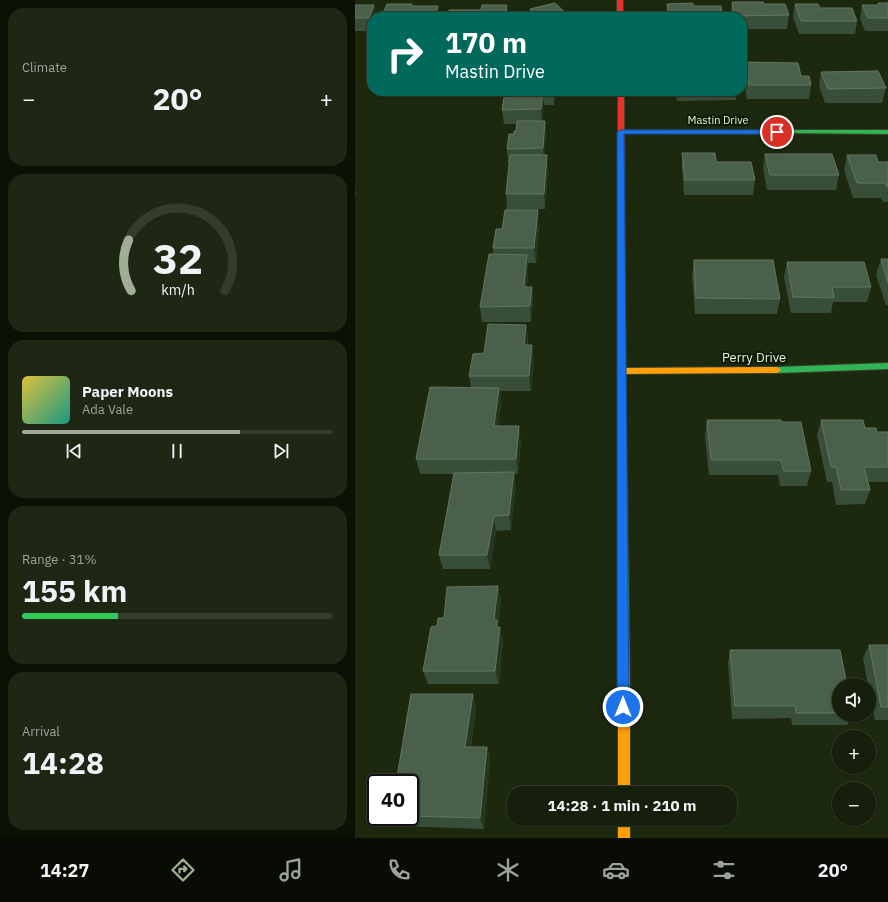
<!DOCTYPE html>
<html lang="en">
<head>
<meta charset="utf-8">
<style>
	:root { --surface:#151f0b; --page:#1e2714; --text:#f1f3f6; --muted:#9da29d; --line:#343d2c; --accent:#9fae94 }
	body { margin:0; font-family:"IBM Plex Sans",sans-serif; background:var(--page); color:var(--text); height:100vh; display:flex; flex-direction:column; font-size:15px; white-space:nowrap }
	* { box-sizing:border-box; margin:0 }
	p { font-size:13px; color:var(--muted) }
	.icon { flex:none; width:22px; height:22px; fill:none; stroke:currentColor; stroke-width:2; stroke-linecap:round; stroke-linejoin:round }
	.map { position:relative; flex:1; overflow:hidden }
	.side { display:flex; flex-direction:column; gap:8px; padding:8px; background:#0c1106; width:355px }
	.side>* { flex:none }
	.top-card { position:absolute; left:12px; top:12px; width:380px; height:84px; border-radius:16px; box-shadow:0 1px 3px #0004,0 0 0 1px var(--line); background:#00695c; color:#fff; overflow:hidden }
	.buttons { position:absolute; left:477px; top:678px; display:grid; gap:8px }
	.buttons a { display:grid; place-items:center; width:44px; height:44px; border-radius:50%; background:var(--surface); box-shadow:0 1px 3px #0004,0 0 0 1px var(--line); font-size:20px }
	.speed { position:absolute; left:12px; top:774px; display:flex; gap:8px; font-size:20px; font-weight:700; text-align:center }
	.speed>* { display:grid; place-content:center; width:52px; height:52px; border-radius:50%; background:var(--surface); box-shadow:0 1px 3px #0004,0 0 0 1px var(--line); line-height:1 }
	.speed .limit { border:2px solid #111; border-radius:6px; background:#fff; color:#111 }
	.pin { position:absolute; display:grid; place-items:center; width:34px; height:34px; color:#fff; margin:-17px; border:2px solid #fff; border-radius:50%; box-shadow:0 1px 4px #0007 }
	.me { position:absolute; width:44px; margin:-22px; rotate:0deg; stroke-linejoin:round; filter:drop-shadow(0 0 3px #0008) }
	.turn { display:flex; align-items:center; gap:14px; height:84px; padding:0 12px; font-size:18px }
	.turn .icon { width:52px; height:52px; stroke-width:2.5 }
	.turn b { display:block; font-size:28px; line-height:34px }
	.big { font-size:30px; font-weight:700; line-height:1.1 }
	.side .widget { flex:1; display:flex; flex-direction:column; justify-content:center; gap:6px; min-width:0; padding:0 14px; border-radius:16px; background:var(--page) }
	.side .dial { align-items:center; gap:0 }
	.dial svg { height:104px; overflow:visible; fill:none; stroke:var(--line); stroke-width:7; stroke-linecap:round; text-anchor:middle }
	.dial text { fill:var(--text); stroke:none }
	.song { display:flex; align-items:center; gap:12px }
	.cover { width:48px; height:48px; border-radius:6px; background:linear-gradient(135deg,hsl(50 70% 55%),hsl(170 70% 35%)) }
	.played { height:4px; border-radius:2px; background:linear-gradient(90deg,var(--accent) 70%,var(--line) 70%) }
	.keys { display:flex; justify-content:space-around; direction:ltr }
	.heat { display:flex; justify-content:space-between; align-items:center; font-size:22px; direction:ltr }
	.charge { height:6px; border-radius:3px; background:linear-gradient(90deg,#34c759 31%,var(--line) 0) }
	.trip { position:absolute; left:152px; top:786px; width:230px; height:40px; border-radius:16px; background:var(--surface); box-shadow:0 1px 3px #0004,0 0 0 1px var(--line); font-weight:700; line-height:40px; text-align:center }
	.tab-bar { display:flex; height:64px; justify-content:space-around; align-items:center; background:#080c04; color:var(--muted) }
	.tab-bar .icon { width:28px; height:28px }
	.tab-bar .current { color:var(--accent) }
	.tab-bar b { font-size:18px; color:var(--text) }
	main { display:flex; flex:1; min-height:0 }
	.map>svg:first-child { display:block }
</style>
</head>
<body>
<main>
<section class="side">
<div class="widget"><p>Climate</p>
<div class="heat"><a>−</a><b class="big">20°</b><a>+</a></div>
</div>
<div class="widget dial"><svg viewBox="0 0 100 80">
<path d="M14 69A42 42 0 1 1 86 69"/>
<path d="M14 69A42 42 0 0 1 12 30" stroke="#9fae94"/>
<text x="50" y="56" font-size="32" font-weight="700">32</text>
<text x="50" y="72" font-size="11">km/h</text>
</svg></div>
<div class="widget">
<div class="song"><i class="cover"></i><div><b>Paper Moons</b><p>Ada Vale</p></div></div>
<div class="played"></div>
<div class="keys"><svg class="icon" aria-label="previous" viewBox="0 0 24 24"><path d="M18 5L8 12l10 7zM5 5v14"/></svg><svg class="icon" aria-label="pause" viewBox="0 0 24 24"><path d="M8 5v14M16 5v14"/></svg><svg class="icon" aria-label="next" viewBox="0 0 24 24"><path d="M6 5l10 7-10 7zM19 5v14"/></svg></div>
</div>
<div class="widget"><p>Range · 31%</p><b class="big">155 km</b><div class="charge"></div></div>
<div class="widget"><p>Arrival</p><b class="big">14:28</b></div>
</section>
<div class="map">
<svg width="533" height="838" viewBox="0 0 533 838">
	<rect width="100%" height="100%" fill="#1c290f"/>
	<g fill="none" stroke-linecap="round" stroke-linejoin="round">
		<defs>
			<g id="fast">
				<polygon points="431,130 533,130 533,134 429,133 428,132"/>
				<polygon points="533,363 533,369 422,373 418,370 422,367"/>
				<polygon points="267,393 271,396 275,696 273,700 269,702 265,700 263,696 263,396"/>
			</g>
			<g id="slow">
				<polygon points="266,130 431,130 434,132 431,134 264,133 263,132"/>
				<polygon points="422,367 426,370 422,373 266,374 262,371 266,368"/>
				<polygon points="269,690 273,692 275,696 275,793 263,793 263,696 265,692"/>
				<rect x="263" y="819" width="12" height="19"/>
			</g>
			<g id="jam">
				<rect x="262" y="0" width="6" height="17"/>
				<polygon points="263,91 269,91 271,396 267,399 263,396"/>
			</g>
		</defs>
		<use href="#fast" stroke="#38432e" stroke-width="2"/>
		<use href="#slow" stroke="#38432e" stroke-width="2"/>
		<use href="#jam" stroke="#38432e" stroke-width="2"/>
		<use href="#fast" fill="#30b455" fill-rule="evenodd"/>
		<use href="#slow" fill="#ff9f0a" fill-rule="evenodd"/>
		<use href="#jam" fill="#e5322d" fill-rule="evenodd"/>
	</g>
	<g fill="#384e38">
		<polygon points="377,2 409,4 434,15 432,29 387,29 387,17 376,17 375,15"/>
		<polygon points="523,3 533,3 533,31 510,31 505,19 507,5 523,5"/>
		<polygon points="312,4 338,6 368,17 311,17"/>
		<polygon points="440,4 465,8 502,21 500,34 444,34 438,17"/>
		<polygon points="0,5 19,5 21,17 17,17 16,31 0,31"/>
		<polygon points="175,9 215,17 176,17"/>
		<polygon points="390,62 446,76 456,85 454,99 392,99 388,76"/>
		<polygon points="466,72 531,88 527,103 470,103 464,86"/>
		<polygon points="150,91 200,91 199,105 189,105 187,121 190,121 191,135 189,155 193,170 190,209 152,210 151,194 154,163 153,163 152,149 159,134 161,131 162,124 149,124 147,110"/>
		<polygon points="321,91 382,91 381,100 322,101"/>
		<polygon points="327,153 361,162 400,180 398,195 329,195 327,168"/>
		<polygon points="410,154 484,175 481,190 412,190 408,169"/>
		<polygon points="492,155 523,162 533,162 533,202 528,202 526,198 498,198 489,170"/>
		<polygon points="184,226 181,263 173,263 173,270 172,287 177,287 178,302 176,322 127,322 125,307 138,254 138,248 147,229"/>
		<polygon points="526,259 533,259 533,305 531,305 521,275"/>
		<polygon points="339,260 425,299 422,314 340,314 337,275"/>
		<polygon points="432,262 516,287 512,302 478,302 476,313 436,313 429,277"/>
		<polygon points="171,325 173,340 173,345 179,361 176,391 145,391 146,403 143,426 166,441 163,474 159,474 161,487 156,530 141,531 135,569 88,569 84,555 99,474 65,474 61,459 116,388 114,376 129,353"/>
		<polygon points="352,420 427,422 456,471 452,486 425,486 423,475 354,475 350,436"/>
		<polygon points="466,420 510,428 522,432 533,432 533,482 513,482 515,490 510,504 481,505 477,482 472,482 462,435"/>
		<polygon points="143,586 146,600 143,626 148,641 144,684 73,684 68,671 82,626 89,618"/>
		<polygon points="514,645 533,645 533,720 520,720 514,690 514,685 513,685 508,658"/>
		<polygon points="375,650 484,685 484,715 497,715 492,725 437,725 436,718 377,719 373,663"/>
		<polygon points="121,707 116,747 132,747 135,758 129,829 42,826 37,817 55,817 55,783"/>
	</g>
	<g fill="#253720">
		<polygon points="19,5 21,17 17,17 17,30 16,31 14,18"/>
		<polygon points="152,5 154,17 150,17"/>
		<polygon points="83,6 85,17 80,17"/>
		<polygon points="188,91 189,105 187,124 186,109"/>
		<polygon points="198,91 200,91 200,92 199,105"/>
		<polygon points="190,121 191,135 189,163 188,148"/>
		<polygon points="192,155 193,170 190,209 189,194"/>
		<polygon points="0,186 2,196 0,197"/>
		<polygon points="183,210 184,226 181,263 179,248"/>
		<polygon points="172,255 173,270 171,303 169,287"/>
		<polygon points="177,287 178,302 176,322 175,306"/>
		<polygon points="171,325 173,340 171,361 169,345"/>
		<polygon points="177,345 179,361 176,391 174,376"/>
		<polygon points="144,388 146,403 142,441 139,426"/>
		<polygon points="164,426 166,441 163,474 161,459"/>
		<polygon points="159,472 161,487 156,530 154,515"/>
		<polygon points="139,516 141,531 135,569 132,555"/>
		<polygon points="143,586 146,600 143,626 144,634 145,627 148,641 144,684 140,671 139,620"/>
		<polygon points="118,694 121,707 114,758 110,747"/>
		<polygon points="132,747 135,758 129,829 125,818"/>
	</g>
	<g fill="#4b604a" stroke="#637760">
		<polygon points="377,2 408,2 409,4 430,4 434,15 380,16"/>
		<polygon points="200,3 215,17 182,17 175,9"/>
		<polygon points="338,3 338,6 366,6 368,17 314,17 312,4"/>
		<polygon points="523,3 533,3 533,18 513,18 507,5 524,5"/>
		<polygon points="32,4 57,4 56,6 83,6 80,17 26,17"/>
		<polygon points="440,4 463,4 465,8 497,8 502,21 446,21"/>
		<polygon points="0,5 19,5 14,18 0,18"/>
		<polygon points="127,5 152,5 150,17 92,17 94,10 126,10"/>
		<polygon points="390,62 443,63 446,76 454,76 456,85 394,85"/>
		<polygon points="523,71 531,88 473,89 466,72"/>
		<polygon points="150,91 188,91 186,109 147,110"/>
		<polygon points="162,121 190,121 188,148 152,149 154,134 159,134 159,131 161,131"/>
		<polygon points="327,153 360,153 361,162 396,162 400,180 330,180"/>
		<polygon points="410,154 477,154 484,175 415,175"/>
		<polygon points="155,155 192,155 189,194 151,194"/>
		<polygon points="492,155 521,155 523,162 533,162 533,187 532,187 530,183 502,183"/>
		<polygon points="150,210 183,210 179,248 138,248 141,229 147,229"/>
		<polygon points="134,254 172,255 169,287 177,287 175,306 125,307"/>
		<polygon points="526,259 533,259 533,283"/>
		<polygon points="339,260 418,260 425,299 341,298"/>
		<polygon points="432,262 509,262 516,287 477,287 479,298 438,297"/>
		<polygon points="133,324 171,325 169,345 177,345 174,376 114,376 118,354 129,353"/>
		<polygon points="75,387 144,388 139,426 164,426 161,459 61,459"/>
		<polygon points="352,420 426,420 427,422 446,422 456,471 429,471 426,460 356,460"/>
		<polygon points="466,420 508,420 510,428 521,428 522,432 533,432 533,467 509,467 515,490 486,490 481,467 476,467"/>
		<polygon points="159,472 154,515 139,516 132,555 84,555 99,473"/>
		<polygon points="143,586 139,620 142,620 142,628 145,627 140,671 68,671 76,627 82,626 83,618 89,618 92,587"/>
		<polygon points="514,645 533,645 533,707 526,707"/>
		<polygon points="375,650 485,650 492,685 484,685 484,713 441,713 440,706 380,706"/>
		<polygon points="56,694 118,694 110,747 132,747 125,818 55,816 55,783 41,783"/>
	</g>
	<polygon fill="#1a73e8" stroke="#114b97" points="422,130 425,132 424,134 269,134 274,707 272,711 268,712 264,711 262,707 262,132 266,130"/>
	<g text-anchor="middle" stroke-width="4" stroke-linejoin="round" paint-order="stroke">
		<g font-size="11" fill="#e5f5db" stroke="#0e1906">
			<text x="363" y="124">Mastin Drive</text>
		</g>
		<g font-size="13" fill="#e5f5db" stroke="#0e1906">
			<text x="399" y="362">Perry Drive</text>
		</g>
	</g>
</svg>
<div class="buttons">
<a><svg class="icon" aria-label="sound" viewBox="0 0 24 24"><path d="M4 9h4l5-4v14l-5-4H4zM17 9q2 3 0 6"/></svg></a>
<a>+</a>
<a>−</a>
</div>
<div class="speed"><div class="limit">40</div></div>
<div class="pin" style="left:422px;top:132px;background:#d93025"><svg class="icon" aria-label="arrive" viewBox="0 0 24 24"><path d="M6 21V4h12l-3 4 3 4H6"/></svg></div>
<svg class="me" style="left:268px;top:707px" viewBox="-20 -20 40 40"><circle r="17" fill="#1a73e8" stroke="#fff" stroke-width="3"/><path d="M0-11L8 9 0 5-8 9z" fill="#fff"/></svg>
<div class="trip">14:28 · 1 min · 210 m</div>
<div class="top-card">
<div class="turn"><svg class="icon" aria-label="right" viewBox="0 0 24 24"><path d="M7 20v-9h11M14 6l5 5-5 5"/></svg><div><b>170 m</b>Mastin Drive</div></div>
</div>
</div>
</main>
<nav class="tab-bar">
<b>14:27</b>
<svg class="icon current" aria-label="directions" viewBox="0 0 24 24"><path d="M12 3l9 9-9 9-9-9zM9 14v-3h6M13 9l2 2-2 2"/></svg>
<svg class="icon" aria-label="music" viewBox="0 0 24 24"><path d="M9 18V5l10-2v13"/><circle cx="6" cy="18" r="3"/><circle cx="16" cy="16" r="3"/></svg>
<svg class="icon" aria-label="phone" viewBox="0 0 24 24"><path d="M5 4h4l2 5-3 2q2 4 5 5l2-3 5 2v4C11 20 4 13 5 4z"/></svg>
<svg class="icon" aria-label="climate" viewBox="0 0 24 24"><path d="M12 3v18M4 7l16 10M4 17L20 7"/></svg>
<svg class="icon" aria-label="car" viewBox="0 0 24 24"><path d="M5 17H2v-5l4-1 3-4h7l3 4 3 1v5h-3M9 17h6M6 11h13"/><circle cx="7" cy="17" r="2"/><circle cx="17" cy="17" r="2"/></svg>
<svg class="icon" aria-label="filters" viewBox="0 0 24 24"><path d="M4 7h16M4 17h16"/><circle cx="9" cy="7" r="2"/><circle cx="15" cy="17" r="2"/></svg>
<b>20°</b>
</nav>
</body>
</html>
